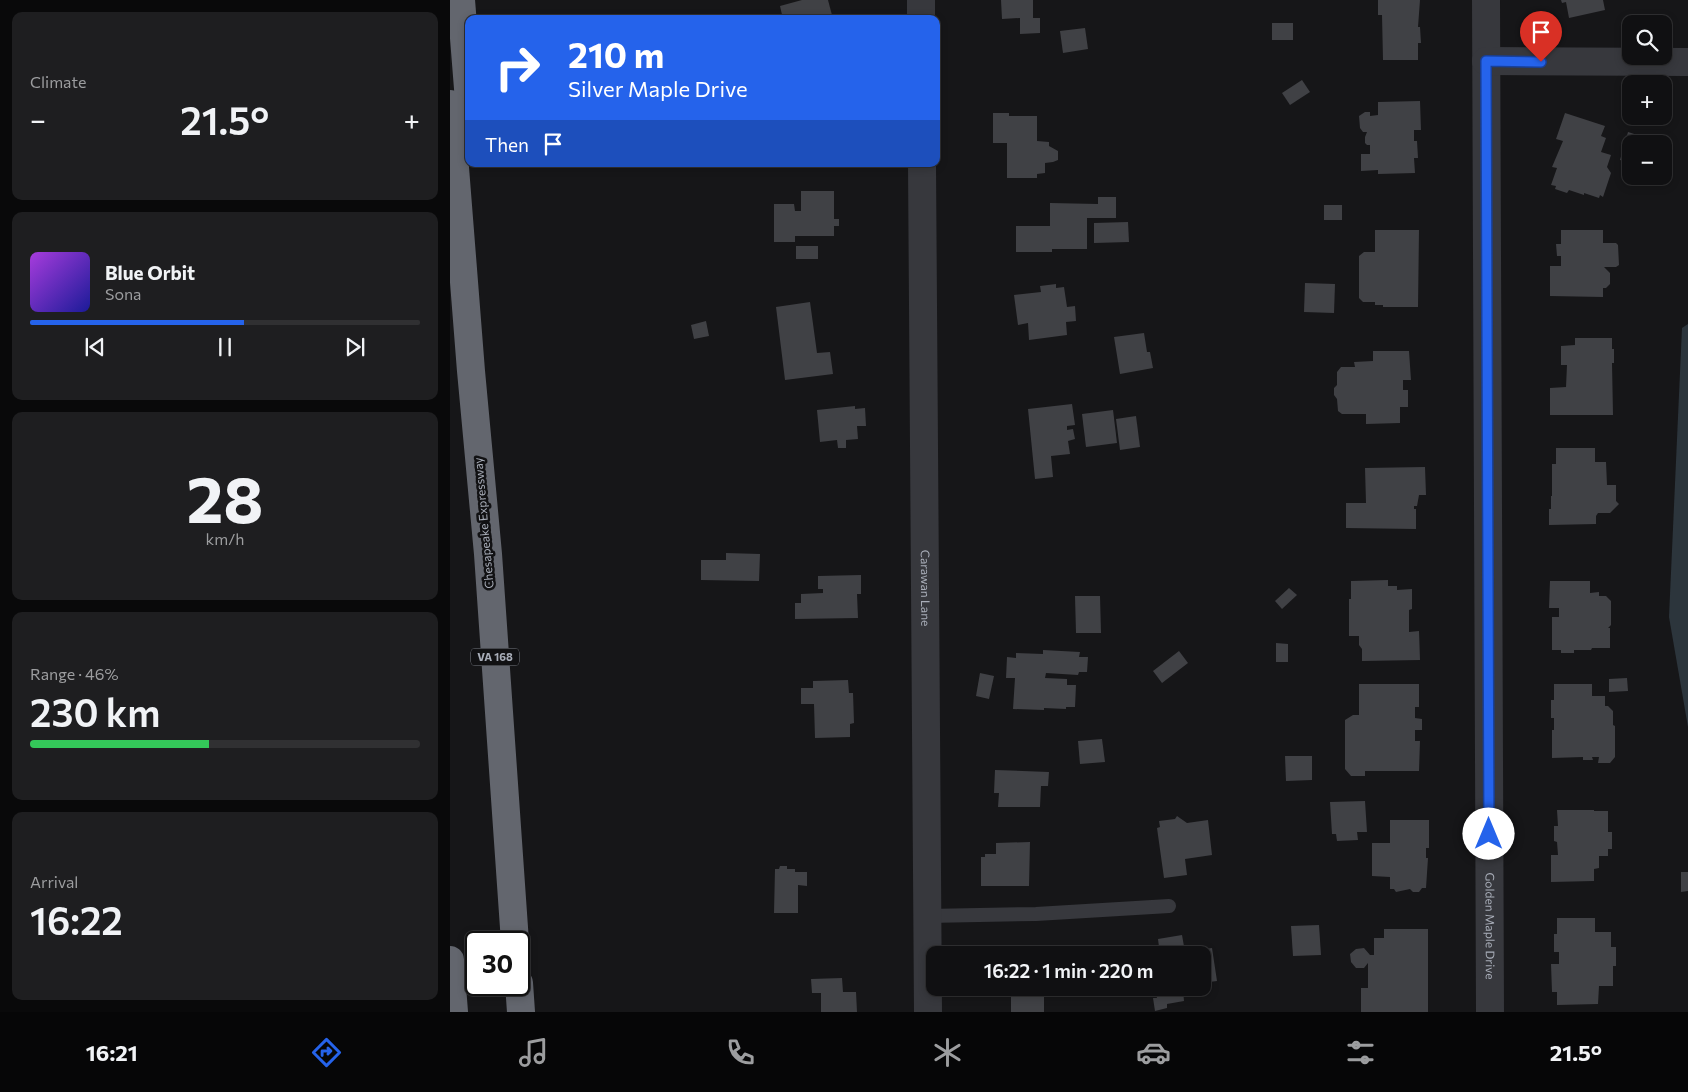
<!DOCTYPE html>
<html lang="en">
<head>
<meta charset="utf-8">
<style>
	:root { --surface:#101012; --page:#1e1e20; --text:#f1f3f6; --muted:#9c9d9f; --line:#303032; --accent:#2563eb }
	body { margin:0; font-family:Commissioner,sans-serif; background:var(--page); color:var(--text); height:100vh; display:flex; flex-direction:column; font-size:19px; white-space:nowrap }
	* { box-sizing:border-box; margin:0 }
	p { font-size:16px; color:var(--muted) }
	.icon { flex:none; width:28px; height:28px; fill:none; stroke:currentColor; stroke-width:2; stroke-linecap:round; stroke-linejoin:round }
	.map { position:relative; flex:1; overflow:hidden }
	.sheet { display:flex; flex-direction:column; gap:12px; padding:12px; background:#09090a; width:450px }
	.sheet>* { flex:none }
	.hud { position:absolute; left:15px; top:15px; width:475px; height:152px; border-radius:10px; box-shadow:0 2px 8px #0003,0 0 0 1px var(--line); background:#2563eb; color:#fff; overflow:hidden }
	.buttons { position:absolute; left:1172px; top:15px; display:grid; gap:10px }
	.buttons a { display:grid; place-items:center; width:50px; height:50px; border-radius:10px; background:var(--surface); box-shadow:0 2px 8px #0003,0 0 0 1px var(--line); font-size:25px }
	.speed { position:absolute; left:15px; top:931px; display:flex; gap:10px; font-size:25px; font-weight:700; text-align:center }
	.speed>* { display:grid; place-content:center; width:65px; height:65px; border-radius:50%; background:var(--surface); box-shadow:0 2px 8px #0003,0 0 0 1px var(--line); line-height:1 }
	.speed .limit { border:2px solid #111; border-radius:8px; background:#fff; color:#111 }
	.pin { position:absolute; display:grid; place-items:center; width:42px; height:42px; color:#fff; margin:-51px -21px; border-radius:50% 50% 50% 0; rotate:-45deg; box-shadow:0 0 5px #0007 }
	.pin .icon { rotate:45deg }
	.me { position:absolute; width:55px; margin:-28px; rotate:0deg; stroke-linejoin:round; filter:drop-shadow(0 0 4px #0008) }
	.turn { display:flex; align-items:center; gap:18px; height:105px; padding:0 20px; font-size:22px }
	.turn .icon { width:65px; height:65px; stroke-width:2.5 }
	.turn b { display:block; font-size:35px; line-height:42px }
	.then { display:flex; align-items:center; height:48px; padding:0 20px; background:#0003; gap:10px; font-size:19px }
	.big { font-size:38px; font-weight:600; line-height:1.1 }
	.sheet .card { flex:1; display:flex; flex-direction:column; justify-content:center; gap:8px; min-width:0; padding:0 18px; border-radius:10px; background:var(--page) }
	.sheet .dial { align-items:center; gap:0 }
	.dial b { font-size:65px; line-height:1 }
	.song { display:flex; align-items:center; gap:15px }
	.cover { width:60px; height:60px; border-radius:8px; background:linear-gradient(135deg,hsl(280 70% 55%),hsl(240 70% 35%)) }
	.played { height:5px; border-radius:2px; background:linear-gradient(90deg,var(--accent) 55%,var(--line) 55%) }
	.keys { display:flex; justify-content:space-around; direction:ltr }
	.heat { display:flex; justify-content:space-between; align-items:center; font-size:28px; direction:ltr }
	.charge { height:8px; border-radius:4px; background:linear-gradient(90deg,#34c759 46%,var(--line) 0) }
	.trip { position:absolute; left:476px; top:946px; width:285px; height:50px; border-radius:10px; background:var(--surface); box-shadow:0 2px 8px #0003,0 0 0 1px var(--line); font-weight:600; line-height:50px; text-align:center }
	.dock { display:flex; height:80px; justify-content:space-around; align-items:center; background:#060607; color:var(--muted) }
	.dock .icon { width:35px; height:35px }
	.dock .active { color:var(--accent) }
	.dock b { font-size:22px; color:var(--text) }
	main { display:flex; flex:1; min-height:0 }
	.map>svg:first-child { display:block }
</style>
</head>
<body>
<main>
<section class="sheet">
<div class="card"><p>Climate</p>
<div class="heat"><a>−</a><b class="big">21.5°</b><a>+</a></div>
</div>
<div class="card">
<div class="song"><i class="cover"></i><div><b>Blue Orbit</b><p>Sona</p></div></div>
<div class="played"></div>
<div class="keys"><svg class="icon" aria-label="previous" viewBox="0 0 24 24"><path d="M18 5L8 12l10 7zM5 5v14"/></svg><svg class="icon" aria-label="pause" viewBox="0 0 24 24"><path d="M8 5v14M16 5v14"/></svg><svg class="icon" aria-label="next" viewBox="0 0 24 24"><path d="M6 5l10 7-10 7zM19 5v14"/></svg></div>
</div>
<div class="card dial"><b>28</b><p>km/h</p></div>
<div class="card"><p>Range · 46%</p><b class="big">230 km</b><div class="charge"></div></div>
<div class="card"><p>Arrival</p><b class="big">16:22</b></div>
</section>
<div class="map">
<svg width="1238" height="1012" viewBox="0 0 1238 1012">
	<rect width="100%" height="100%" fill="#161618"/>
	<polygon fill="#2c353c" points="1238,324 1238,727 1219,617 1232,328"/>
	<g fill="#404145">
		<polygon points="352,0 378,0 383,19 333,19 330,6"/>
		<polygon points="551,0 583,0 583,18 590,18 590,33 570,34 570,18 552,19"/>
		<polygon points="928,0 970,0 968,27 970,27 971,43 968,43 968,60 933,60 932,15 928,15"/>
		<polygon points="1111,0 1153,0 1155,10 1119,18 1116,2 1112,3"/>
		<rect x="822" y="23" width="21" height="17"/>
		<polygon points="635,28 638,49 613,53 610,31"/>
		<polygon points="852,80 860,92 840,105 832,93"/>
		<polygon points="970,101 971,130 964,130 964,141 967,141 968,158 964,158 965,173 928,174 928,170 911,171 911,154 920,154 920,145 917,145 915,143 915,137 917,132 913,132 910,128 909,116 915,112 920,112 920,116 928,115 928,102"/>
		<polygon points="543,113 559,113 559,116 587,116 587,141 599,142 599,146 608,151 608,160 603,162 595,163 595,173 587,174 587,178 557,178 557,143 543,143"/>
		<polygon points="1115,113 1155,126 1151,136 1156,138 1151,152 1161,155 1157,167 1161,173 1153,197 1150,195 1149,198 1134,193 1134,195 1119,190 1117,193 1105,189 1106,186 1101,185 1107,168 1102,167 1113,141 1106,139"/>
		<polygon points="1178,132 1203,140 1202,144 1181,144 1181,163 1170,160"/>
		<polygon points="351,191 384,191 384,219 389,219 389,226 384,226 384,236 345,236 345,242 324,242 324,204 344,204 345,211 351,211"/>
		<polygon points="648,197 666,197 666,218 637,218 637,249 602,249 602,252 566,252 566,226 600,226 600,203 648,204"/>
		<rect x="874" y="205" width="18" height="15"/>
		<polygon points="678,222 679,242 644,243 644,223"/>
		<polygon points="925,230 969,230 968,307 933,307 933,305 925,305 925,302 913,302 909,298 909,256 914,252 925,252"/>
		<polygon points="1111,230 1153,230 1153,243 1166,243 1168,245 1169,265 1166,267 1154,267 1160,273 1160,284 1156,288 1153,288 1153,297 1100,296 1100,266 1111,266 1111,256 1107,256 1106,244 1111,244"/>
		<rect x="346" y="246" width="22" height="13"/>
		<polygon points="855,283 885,284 884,313 854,312"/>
		<polygon points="606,284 606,288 614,287 617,307 625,306 626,321 616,322 617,335 579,340 578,323 568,325 564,295 591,292 590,286"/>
		<polygon points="360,302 367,353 380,352 383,374 335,380 326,307"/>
		<polygon points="256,321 259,336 244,339 241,325"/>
		<polygon points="694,333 697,352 700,352 703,368 670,374 664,337"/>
		<polygon points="1125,338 1162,338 1162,349 1164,349 1164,363 1162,363 1163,415 1100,415 1100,388 1116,387 1117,365 1111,365 1111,346 1125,345"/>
		<polygon points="923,351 959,351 961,380 953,380 953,390 958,390 958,407 950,407 950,423 916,424 916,414 892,414 888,411 887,399 884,395 884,388 887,385 887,372 891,367 905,367 904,362 923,361"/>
		<polygon points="622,404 625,425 617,426 617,430 623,429 625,439 618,441 620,454 601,456 603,477 585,479 578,409"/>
		<polygon points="405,406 405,409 415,408 416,426 407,426 408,439 396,440 396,448 388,448 387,440 370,442 367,410"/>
		<polygon points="663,410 667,443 636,447 632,414"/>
		<polygon points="686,416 690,447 670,450 666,419"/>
		<polygon points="1106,448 1145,448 1145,462 1156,462 1157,485 1166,485 1166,501 1169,504 1160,513 1148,513 1146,516 1146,524 1099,525 1099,509 1101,509 1101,496 1102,496 1102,464 1106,464"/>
		<polygon points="975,467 976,495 969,495 967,506 964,506 964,509 966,509 966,529 896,528 896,503 916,503 915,468"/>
		<polygon points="276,553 310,554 309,581 251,580 251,560 276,560"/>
		<polygon points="411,575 411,594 407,594 408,618 345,619 345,603 351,603 351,594 373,593 373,589 368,589 368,576"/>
		<polygon points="938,580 938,586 947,586 947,590 962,589 962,609 959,610 959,632 969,631 970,660 912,661 912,649 909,645 909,636 899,636 899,599 901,599 901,581"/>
		<polygon points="1100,581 1140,581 1140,593 1149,592 1149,596 1156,596 1161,601 1161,625 1158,628 1160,628 1160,648 1142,648 1141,650 1124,650 1124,653 1111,653 1111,650 1102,650 1102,617 1109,617 1109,608 1099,608"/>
		<polygon points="839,588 847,595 832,609 825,601"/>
		<polygon points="625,596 650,596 651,633 626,633"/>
		<polygon points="826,643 838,644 838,662 826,662"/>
		<polygon points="593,650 630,652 629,657 638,657 637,672 629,672 628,675 596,673 595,678 617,679 617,685 626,685 625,707 616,707 616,709 594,708 594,710 563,709 565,678 556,678 557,657 566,658 566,653 593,654"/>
		<polygon points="729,651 738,663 712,683 703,671"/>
		<polygon points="530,673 544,676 539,699 526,696"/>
		<polygon points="1177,678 1178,691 1159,692 1159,679"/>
		<polygon points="398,680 399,693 403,693 404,723 400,724 400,737 365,738 364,704 351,704 351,688 363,688 363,681"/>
		<polygon points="909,684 969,684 969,707 965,707 965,718 972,719 972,730 965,730 965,741 970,741 969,771 915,771 915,776 901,776 895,769 895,720 903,715 909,715"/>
		<polygon points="1104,684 1142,684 1142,696 1155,696 1155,706 1158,706 1163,711 1163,725 1165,726 1165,757 1160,763 1148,763 1149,757 1142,757 1143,760 1133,760 1133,757 1102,758 1102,730 1104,730 1104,718 1101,718 1101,700 1104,700"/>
		<polygon points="652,739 655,762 630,764 628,741"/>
		<polygon points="835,756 862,756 862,780 836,781"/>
		<polygon points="545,770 599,772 598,786 591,786 590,807 548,807 549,793 544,793"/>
		<polygon points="915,801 917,832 907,832 908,840 887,841 886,834 882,834 880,802"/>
		<polygon points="1107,810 1144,810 1144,811 1158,811 1158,832 1162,832 1162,849 1158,849 1158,856 1149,856 1149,868 1144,869 1144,881 1101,882 1101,855 1108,855 1107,842 1104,841 1104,826 1108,826"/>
		<polygon points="727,816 737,823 758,820 762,855 735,859 737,875 714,878 707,828 710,827 709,821 725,819"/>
		<polygon points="940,820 979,820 979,848 976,848 976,858 978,858 976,888 972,888 969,892 963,892 960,889 946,892 944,889 940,889 940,877 922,876 922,843 940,843"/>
		<polygon points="580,842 579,886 531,886 531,857 535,857 535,854 546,854 546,843"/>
		<polygon points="330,866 337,866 337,869 345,869 345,872 357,872 357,886 348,885 348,913 324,913 325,869 329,869"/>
		<polygon points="1231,872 1238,872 1238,891 1231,892"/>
		<polygon points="1107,918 1145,918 1145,932 1161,932 1161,947 1166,947 1166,966 1163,966 1163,986 1149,986 1148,1004 1107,1005 1107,992 1102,992 1101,964 1109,964 1109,952 1104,952 1104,934 1107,934"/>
		<polygon points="869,925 871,955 843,956 841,926"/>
		<polygon points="934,929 978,929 978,1012 911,1012 911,988 918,988 918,963 914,968 906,968 901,962 900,954 906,949 914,948 920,955 924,955 924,938 934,938"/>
		<polygon points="732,935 735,952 749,948 749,950 762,948 767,981 752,983 752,955 710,955 708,939"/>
		<rect x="560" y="949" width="41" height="6"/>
		<polygon points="392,978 393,992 406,992 407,1012 371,1012 371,993 362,993 361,979"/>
		<polygon points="561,988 606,988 606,995 594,996 594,1012 561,1012"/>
		<polygon points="715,988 743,988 738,994 733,990 734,1001 717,1004 717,1008 705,1011 703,998 707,998 706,994 712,993 711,989"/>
	</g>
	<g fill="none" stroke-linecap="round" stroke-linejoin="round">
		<polyline stroke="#37383d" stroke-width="14" points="477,916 586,914 719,906"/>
		<g stroke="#37383d" stroke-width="28">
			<polyline points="471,0 471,19"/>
			<path id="s1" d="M1036,0L1040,1012"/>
			<polyline points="1036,61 1238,62"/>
			<path id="s2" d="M472,164L478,1012"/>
		</g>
		<g stroke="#63666e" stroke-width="28">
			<polyline points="11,0 19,101"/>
			<polyline points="0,104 21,371 38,554 65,942"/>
			<polyline points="0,960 4,1012"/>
			<polyline points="69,983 71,1012"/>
		</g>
	</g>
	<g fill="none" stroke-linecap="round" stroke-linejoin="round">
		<defs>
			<polyline id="route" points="1039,834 1036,61 1091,62"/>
		</defs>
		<use href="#route" stroke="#184099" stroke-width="12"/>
		<use href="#route" stroke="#2563eb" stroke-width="9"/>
	</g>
	<g text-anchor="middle" stroke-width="5" stroke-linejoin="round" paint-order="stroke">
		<rect fill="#111113" stroke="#7b7e86" stroke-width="1" x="21" y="648.5" width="48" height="17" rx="4"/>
		<g font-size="11" font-weight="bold" fill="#a8adb8">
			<text x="45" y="661">VA 168</text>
		</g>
		<g font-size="12" fill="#a8adb8" stroke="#111113">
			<text transform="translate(34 523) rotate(-95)" y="4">Chesapeake Expressway</text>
			<text dy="4" stroke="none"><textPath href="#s2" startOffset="424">Carawan Lane</textPath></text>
			<text dy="4" stroke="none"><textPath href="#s1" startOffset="926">Golden Maple Drive</textPath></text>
		</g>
	</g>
</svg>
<div class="buttons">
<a><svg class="icon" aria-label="search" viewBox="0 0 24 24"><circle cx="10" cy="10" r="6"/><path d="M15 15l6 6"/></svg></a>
<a>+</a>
<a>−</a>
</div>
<div class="speed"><div class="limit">30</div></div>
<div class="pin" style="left:1091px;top:62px;background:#d93025"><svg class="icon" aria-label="arrive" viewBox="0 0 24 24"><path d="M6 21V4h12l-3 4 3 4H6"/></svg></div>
<svg class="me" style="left:1039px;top:834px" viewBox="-20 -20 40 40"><circle r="19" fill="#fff"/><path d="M0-13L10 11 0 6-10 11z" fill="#2563eb"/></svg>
<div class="trip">16:22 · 1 min · 220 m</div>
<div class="hud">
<div class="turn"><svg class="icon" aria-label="right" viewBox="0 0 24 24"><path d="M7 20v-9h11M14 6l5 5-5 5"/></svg><div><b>210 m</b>Silver Maple Drive</div></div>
<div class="then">Then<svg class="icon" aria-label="arrive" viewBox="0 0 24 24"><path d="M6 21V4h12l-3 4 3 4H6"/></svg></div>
</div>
</div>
</main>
<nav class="dock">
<b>16:21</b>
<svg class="icon active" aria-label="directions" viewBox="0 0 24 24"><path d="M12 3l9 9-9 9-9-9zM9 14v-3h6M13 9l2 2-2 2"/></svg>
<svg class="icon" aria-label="music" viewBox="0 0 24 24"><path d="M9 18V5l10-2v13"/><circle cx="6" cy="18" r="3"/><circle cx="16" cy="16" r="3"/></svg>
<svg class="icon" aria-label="phone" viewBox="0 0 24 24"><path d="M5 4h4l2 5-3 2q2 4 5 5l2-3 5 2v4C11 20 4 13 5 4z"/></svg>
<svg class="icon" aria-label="climate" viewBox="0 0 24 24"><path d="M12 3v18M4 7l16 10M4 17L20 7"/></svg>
<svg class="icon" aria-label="car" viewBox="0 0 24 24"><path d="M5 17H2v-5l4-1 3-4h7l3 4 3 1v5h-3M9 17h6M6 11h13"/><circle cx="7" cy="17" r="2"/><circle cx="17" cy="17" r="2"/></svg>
<svg class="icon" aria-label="filters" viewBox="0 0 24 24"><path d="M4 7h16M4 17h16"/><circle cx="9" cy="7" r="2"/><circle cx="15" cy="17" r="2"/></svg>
<b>21.5°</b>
</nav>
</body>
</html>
